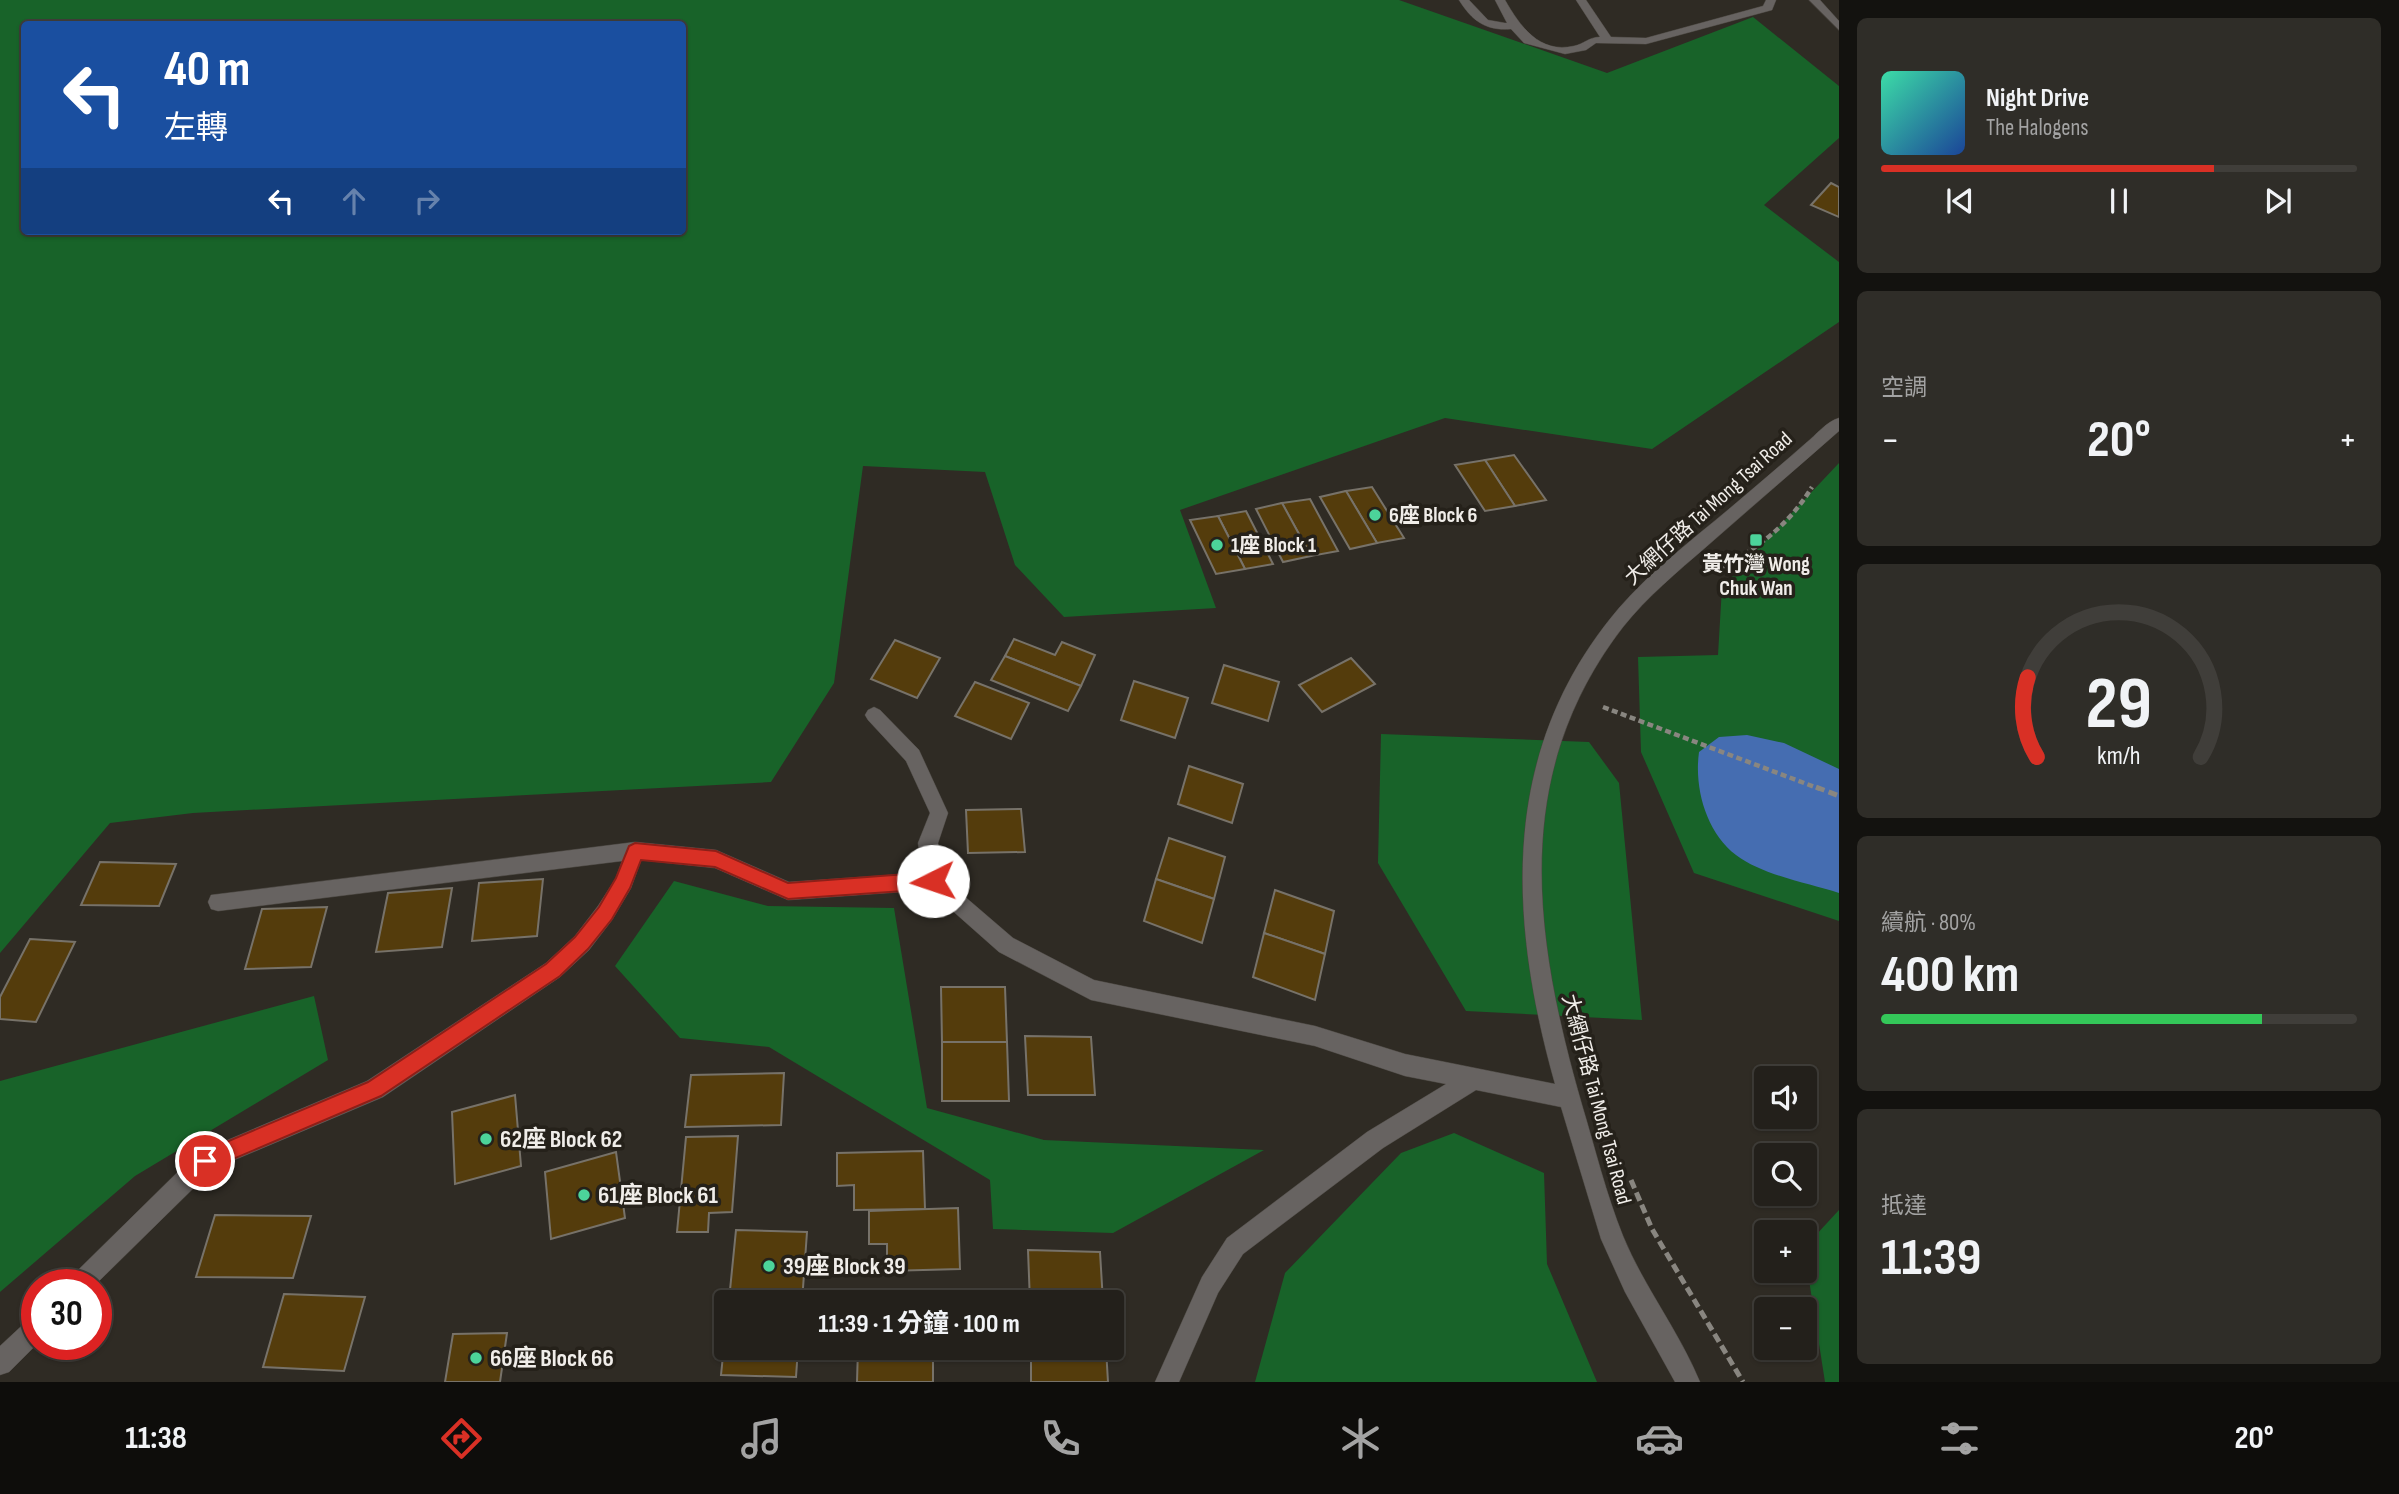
<!DOCTYPE html>
<html lang="zh-TW">
<head>
<meta charset="utf-8">
<style>
	:root { --surface:#23201b; --page:#2f2d28; --text:#f1f3f6; --muted:#a3a3a3; --line:#403e3a; --accent:#d93025 }
	body { margin:0; font-family:"Sofia Sans Condensed","Noto Sans TC",sans-serif; background:var(--page); color:var(--text); height:100vh; display:flex; flex-direction:column; font-size:26px; white-space:nowrap }
	* { box-sizing:border-box; margin:0 }
	p { font-size:23px; color:var(--muted) }
	.icon { flex:none; width:38px; height:38px; fill:none; stroke:currentColor; stroke-width:2; stroke-linecap:round; stroke-linejoin:round }
	.map { position:relative; flex:1; overflow:hidden }
	.details { display:flex; flex-direction:column; gap:18px; padding:18px; background:#13120f; width:560px }
	.details>* { flex:none }
	.top-card { position:absolute; left:21px; top:21px; width:665px; height:214px; border-radius:7px; box-shadow:0 2px 5px #0004,0 0 0 2px var(--line); background:#1a4fa0; color:#fff; overflow:hidden }
	.controls { position:absolute; left:1754px; top:1066px; display:grid; gap:14px }
	.controls a { display:grid; place-items:center; width:63px; height:63px; border-radius:7px; background:var(--surface); box-shadow:0 2px 5px #0004,0 0 0 2px var(--line); font-size:35px }
	.speed { position:absolute; left:21px; top:1269px; display:flex; gap:14px; font-size:35px; font-weight:700; text-align:center }
	.speed>* { display:grid; place-content:center; width:91px; height:91px; border-radius:50%; background:var(--surface); box-shadow:0 2px 5px #0004,0 0 0 2px var(--line); line-height:1 }
	.speed .limit { border:10px solid #d22; background:#fff; color:#111 }
	.pin { position:absolute; display:grid; place-items:center; width:60px; height:60px; color:#fff; margin:-30px; border:4px solid #fff; border-radius:50%; box-shadow:0 2px 7px #0007 }
	.me { position:absolute; width:77px; margin:-38px; rotate:266deg; stroke-linejoin:round; filter:drop-shadow(0 0 5px #0008) }
	.turn { display:flex; align-items:center; gap:24px; height:147px; padding:0 28px; font-size:32px }
	.turn .icon { width:91px; height:91px; stroke-width:2.5 }
	.turn b { display:block; font-size:49px; line-height:60px }
	.lanes { display:flex; align-items:center; height:66px; padding:0 28px; background:#0003; justify-content:center; gap:35px; direction:ltr }
	.lanes .off { opacity:.35 }
	.big { font-size:52px; font-weight:700; line-height:1.1 }
	.details .widget { flex:1; display:flex; flex-direction:column; justify-content:center; gap:10px; min-width:0; padding:0 24px; border-radius:10px; background:var(--page) }
	.details .dial { align-items:center; gap:0 }
	.dial svg { height:182px; overflow:visible; fill:none; stroke:var(--line); stroke-width:7; stroke-linecap:round; text-anchor:middle }
	.dial text { fill:var(--text); stroke:none }
	.song { display:flex; align-items:center; gap:21px }
	.cover { width:84px; height:84px; border-radius:10px; background:linear-gradient(135deg,hsl(160 70% 55%),hsl(220 70% 35%)) }
	.played { height:7px; border-radius:4px; background:linear-gradient(90deg,var(--accent) 70%,var(--line) 70%) }
	.keys { display:flex; justify-content:space-around; direction:ltr }
	.heat { display:flex; justify-content:space-between; align-items:center; font-size:38px; direction:ltr }
	.charge { height:10px; border-radius:5px; background:linear-gradient(90deg,#34c759 80%,var(--line) 0) }
	.trip { position:absolute; left:714px; top:1290px; width:410px; height:70px; border-radius:7px; background:var(--surface); box-shadow:0 2px 5px #0004,0 0 0 2px var(--line); font-weight:700; line-height:70px; text-align:center }
	.dock { display:flex; height:112px; justify-content:space-around; align-items:center; background:#0e0d0b; color:var(--muted) }
	.dock .icon { width:49px; height:49px }
	.dock .active { color:var(--accent) }
	.dock b { font-size:32px; color:var(--text) }
	main { display:flex; flex:1; min-height:0 }
	.map>svg:first-child { display:block }
</style>
</head>
<body>
<main>
<div class="map">
<svg width="1839" height="1382" viewBox="0 0 1839 1382">
	<rect width="100%" height="100%" fill="#2f2b24"/>
	<g fill="#186329" fill-rule="evenodd">
		<path d="M0,0H1399L1607,73L1753,17L1839,86V138L1764,205L1839,262V322L1652,449L1445,418L1180,510L1216,608L1064,617L1015,565L985,472L863,466L834,683L771,782L193,813L110,823L0,953ZM682,24V231H24V24Z"/>
		<polygon points="1839,463 1839,921 1694,873 1641,752 1638,657 1718,655 1722,587"/>
		<polygon points="1381,734 1589,742 1619,783 1642,1020 1466,1011 1378,863"/>
		<polygon points="674,881 768,906 894,908 927,1108 1044,1140 1264,1150 1113,1233 993,1229 990,1180 769,1047 680,1038 615,966"/>
		<polygon points="314,996 328,1060 135,1176 0,1292 0,1081"/>
		<polygon points="1454,1133 1544,1173 1547,1264 1597,1382 1255,1382 1285,1273 1401,1153"/>
		<polygon points="1839,1210 1839,1382 1825,1382 1804,1248"/>
	</g>
	<path fill="#456db1" d="M1747,735L1784,743L1839,769V893C1808,883 1762,875 1736,855C1706,832 1694,788 1699,752L1719,737Z"/>
	<g fill="#543c0c" stroke="#777269" stroke-width="2">
		<polygon points="1831,183 1839,187 1839,217 1811,205"/>
		<polygon points="1514,455 1546,500 1515,506 1485,460"/>
		<polygon points="1485,460 1515,506 1485,511 1455,465"/>
		<polygon points="1372,487 1404,538 1377,543 1346,491"/>
		<polygon points="1346,491 1377,543 1350,549 1320,497"/>
		<polygon points="1310,499 1338,551 1311,556 1282,503"/>
		<polygon points="1282,503 1311,556 1283,562 1256,509"/>
		<polygon points="1246,511 1273,564 1245,569 1218,516"/>
		<polygon points="1218,516 1245,569 1216,574 1190,520"/>
		<polygon points="1014,639 1055,655 1062,642 1095,655 1081,686 1005,656"/>
		<polygon points="895,640 940,658 917,698 871,679"/>
		<polygon points="1005,656 1081,686 1068,711 991,680"/>
		<polygon points="1351,658 1375,684 1322,712 1299,685"/>
		<polygon points="1224,665 1279,682 1268,721 1212,703"/>
		<polygon points="1134,681 1188,698 1175,738 1121,720"/>
		<polygon points="975,682 1029,703 1011,739 955,716"/>
		<polygon points="1189,766 1243,784 1232,823 1178,804"/>
		<polygon points="1021,809 1025,852 968,853 966,810"/>
		<polygon points="1169,838 1225,857 1214,899 1156,879"/>
		<polygon points="100,862 176,864 159,906 81,905"/>
		<polygon points="543,879 537,936 472,941 479,883"/>
		<polygon points="1156,879 1214,899 1202,943 1144,921"/>
		<polygon points="452,888 442,947 376,952 388,893"/>
		<polygon points="1275,890 1334,911 1325,954 1264,933"/>
		<polygon points="327,907 311,967 245,969 262,909"/>
		<polygon points="1264,933 1325,954 1315,1000 1253,977"/>
		<polygon points="30,939 75,942 36,1022 0,1019 0,997"/>
		<polygon points="941,987 1005,987 1007,1042 942,1042"/>
		<polygon points="1025,1036 1091,1037 1095,1095 1028,1095"/>
		<polygon points="942,1042 1007,1042 1009,1101 942,1101"/>
		<polygon points="784,1073 781,1125 685,1127 691,1075"/>
		<polygon points="515,1095 521,1166 455,1184 452,1112"/>
		<polygon points="738,1136 732,1212 709,1213 708,1232 677,1232 686,1137"/>
		<polygon points="923,1151 925,1209 854,1210 854,1185 837,1186 837,1153"/>
		<polygon points="616,1152 625,1218 551,1239 545,1172"/>
		<polygon points="958,1208 960,1269 887,1271 887,1244 869,1244 869,1211"/>
		<polygon points="215,1215 311,1216 293,1278 196,1277"/>
		<polygon points="736,1230 807,1232 802,1302 729,1300"/>
		<polygon points="1028,1250 1100,1252 1103,1302 1030,1302"/>
		<polygon points="284,1294 365,1297 344,1371 263,1367"/>
		<polygon points="726,1326 726,1348 798,1348 796,1377 721,1375"/>
		<polygon points="507,1333 500,1382 445,1382 453,1334"/>
		<polygon points="858,1348 933,1348 933,1382 857,1382"/>
		<polygon points="1031,1348 1106,1348 1108,1382 1031,1382"/>
	</g>
	<g fill="none" stroke-linecap="round" stroke-linejoin="round">
		<defs>
			<g id="minor">
				<path d="M1459,0H1469L1488,20L1505,23H1507L1495,0H1505C1520,26 1539,54 1574,46C1584,44 1589,37 1600,37L1576,0H1586L1611,37L1646,38L1763,6L1766,0H1776L1772,10L1646,44L1596,43L1586,50L1565,54L1524,43L1511,29C1486,31 1472,21 1459,0Z"/>
				<polygon points="1809,0 1820,0 1839,21 1839,30"/>
				<path d="M1839,418V431C1795,470 1750,508 1706,547C1677,572 1647,597 1623,627C1509,775 1534,938 1582,1105C1595,1148 1606,1194 1623,1236C1644,1287 1679,1331 1700,1382H1675L1625,1292L1601,1239L1561,1107L1476,1090L1383,1148L1243,1254L1218,1293L1179,1382H1155L1202,1277L1227,1238L1367,1132L1446,1084L1405,1076L1315,1046L1091,1000L999,952L929,890L788,900L715,868L641,860L631,888L612,920L589,950L560,977L383,1097L213,1169L96,1284H68L72,1276L197,1153L367,1081L546,963L575,936L598,906L616,878L622,861L218,911L211,909L208,902L211,895L635,842L716,850L789,882L922,873L918,843L930,813L906,761L868,720L865,715L868,710L874,707L880,710L919,750L948,813L938,843L942,877L1013,938L1094,980L1315,1026L1405,1054L1555,1084C1508,917 1499,749 1619,608C1651,571 1692,540 1729,509C1755,487 1781,465 1806,443C1816,435 1827,421 1839,418Z"/>
				<polygon points="37,1315 37,1344 9,1372 0,1375 0,1346 29,1319"/>
			</g>
		</defs>
		<use href="#minor" stroke="#4a4640" stroke-width="1"/>
		<g stroke="#898680" stroke-width="4.5" stroke-dasharray="6 3.5" stroke-linecap="butt">
			<path d="M1719,569C1758,548 1789,525 1812,487"/>
			<polyline points="1603,707 1820,789"/>
		</g>
		<g stroke="#898680" stroke-width="5" stroke-dasharray="9 4.5" stroke-linecap="butt">
			<polyline points="1816,787 1839,796"/>
			<polyline points="1631,1180 1652,1229 1743,1382"/>
		</g>
		<use href="#minor" fill="#676361" fill-rule="evenodd"/>
	</g>
	<polygon fill="#d93025" stroke="#8d1f18" stroke-width="2" points="635,843 716,851 788,883 933,872 940,875 942,881 940,886 933,889 788,899 715,867 641,860 630,888 612,919 588,949 560,976 381,1096 205,1171 198,1168 195,1161 198,1154 368,1082 546,964 575,937 599,907 616,878 629,846"/>
	<g fill="#4cd39a" stroke="#25211a" stroke-width="2.5">
		<circle cx="1375" cy="515" r="7"/>
		<rect x="1749" y="533" width="14" height="14" rx="3.5"/>
		<circle cx="1217" cy="545" r="7"/>
		<circle cx="486" cy="1139" r="7"/>
		<circle cx="584" cy="1195" r="7"/>
		<circle cx="769" cy="1266" r="7"/>
		<circle cx="476" cy="1358" r="7"/>
	</g>
	<g text-anchor="middle" stroke-width="7" stroke-linejoin="round" paint-order="stroke">
		<g font-size="21" fill="#f0ede9" stroke="#25211a">
			<text transform="translate(1708 508) rotate(-42)" y="7">大網仔路 Tai Mong Tsai Road</text>
			<text transform="translate(1597 1099) rotate(75)" y="7">大網仔路 Tai Mong Tsai Road</text>
		</g>
		<g font-size="21" font-weight="bold" fill="#f0ede9" stroke="#25211a" text-anchor="start">
			<text x="1389" y="522">6座 Block 6</text>
			<text x="1231" y="552">1座 Block 1</text>
			<text x="1756" y="571" text-anchor="middle">黃竹灣 Wong<tspan x="1756" dy="24">Chuk Wan</tspan></text>
		</g>
		<g font-size="24" font-weight="bold" fill="#f0ede9" stroke="#25211a" text-anchor="start">
			<text x="500" y="1147">62座 Block 62</text>
			<text x="598" y="1203">61座 Block 61</text>
			<text x="783" y="1274">39座 Block 39</text>
			<text x="490" y="1366">66座 Block 66</text>
		</g>
	</g>
</svg>
<div class="controls">
<a><svg class="icon" aria-label="sound" viewBox="0 0 24 24"><path d="M4 9h4l5-4v14l-5-4H4zM17 9q2 3 0 6"/></svg></a>
<a><svg class="icon" aria-label="search" viewBox="0 0 24 24"><circle cx="10" cy="10" r="6"/><path d="M15 15l6 6"/></svg></a>
<a>+</a>
<a>−</a>
</div>
<div class="speed"><div class="limit">30</div></div>
<div class="pin" style="left:205px;top:1161px;background:#d93025"><svg class="icon" aria-label="arrive" viewBox="0 0 24 24"><path d="M6 21V4h12l-3 4 3 4H6"/></svg></div>
<svg class="me" style="left:933px;top:881px" viewBox="-20 -20 40 40"><circle r="19" fill="#fff"/><path d="M0-13L10 11 0 6-10 11z" fill="#d93025"/></svg>
<div class="trip">11:39 · 1 分鐘 · 100 m</div>
<div class="top-card">
<div class="turn"><svg class="icon" aria-label="left" viewBox="0 0 24 24"><path d="M17 20v-9H6M10 6l-5 5 5 5"/></svg><div><b>40 m</b>左轉</div></div>
<div class="lanes"><svg class="icon" aria-label="left" viewBox="0 0 24 24"><path d="M17 20v-9H6M10 6l-5 5 5 5"/></svg><svg class="icon off" aria-label="ahead" viewBox="0 0 24 24"><path d="M12 20V5M6 11l6-6 6 6"/></svg><svg class="icon off" aria-label="right" viewBox="0 0 24 24"><path d="M7 20v-9h11M14 6l5 5-5 5"/></svg></div>
</div>
</div>
<section class="details">
<div class="widget">
<div class="song"><i class="cover"></i><div><b>Night Drive</b><p>The Halogens</p></div></div>
<div class="played"></div>
<div class="keys"><svg class="icon" aria-label="previous" viewBox="0 0 24 24"><path d="M18 5L8 12l10 7zM5 5v14"/></svg><svg class="icon" aria-label="pause" viewBox="0 0 24 24"><path d="M8 5v14M16 5v14"/></svg><svg class="icon" aria-label="next" viewBox="0 0 24 24"><path d="M6 5l10 7-10 7zM19 5v14"/></svg></div>
</div>
<div class="widget"><p>空調</p>
<div class="heat"><a>−</a><b class="big">20°</b><a>+</a></div>
</div>
<div class="widget dial"><svg viewBox="0 0 100 80">
<path d="M14 69A42 42 0 1 1 86 69"/>
<path d="M14 69A42 42 0 0 1 10 34" stroke="#d93025"/>
<text x="50" y="56" font-size="32" font-weight="700">29</text>
<text x="50" y="72" font-size="11">km/h</text>
</svg></div>
<div class="widget"><p>續航 · 80%</p><b class="big">400 km</b><div class="charge"></div></div>
<div class="widget"><p>抵達</p><b class="big">11:39</b></div>
</section>
</main>
<nav class="dock">
<b>11:38</b>
<svg class="icon active" aria-label="directions" viewBox="0 0 24 24"><path d="M12 3l9 9-9 9-9-9zM9 14v-3h6M13 9l2 2-2 2"/></svg>
<svg class="icon" aria-label="music" viewBox="0 0 24 24"><path d="M9 18V5l10-2v13"/><circle cx="6" cy="18" r="3"/><circle cx="16" cy="16" r="3"/></svg>
<svg class="icon" aria-label="phone" viewBox="0 0 24 24"><path d="M5 4h4l2 5-3 2q2 4 5 5l2-3 5 2v4C11 20 4 13 5 4z"/></svg>
<svg class="icon" aria-label="climate" viewBox="0 0 24 24"><path d="M12 3v18M4 7l16 10M4 17L20 7"/></svg>
<svg class="icon" aria-label="car" viewBox="0 0 24 24"><path d="M5 17H2v-5l4-1 3-4h7l3 4 3 1v5h-3M9 17h6M6 11h13"/><circle cx="7" cy="17" r="2"/><circle cx="17" cy="17" r="2"/></svg>
<svg class="icon" aria-label="filters" viewBox="0 0 24 24"><path d="M4 7h16M4 17h16"/><circle cx="9" cy="7" r="2"/><circle cx="15" cy="17" r="2"/></svg>
<b>20°</b>
</nav>
</body>
</html>
